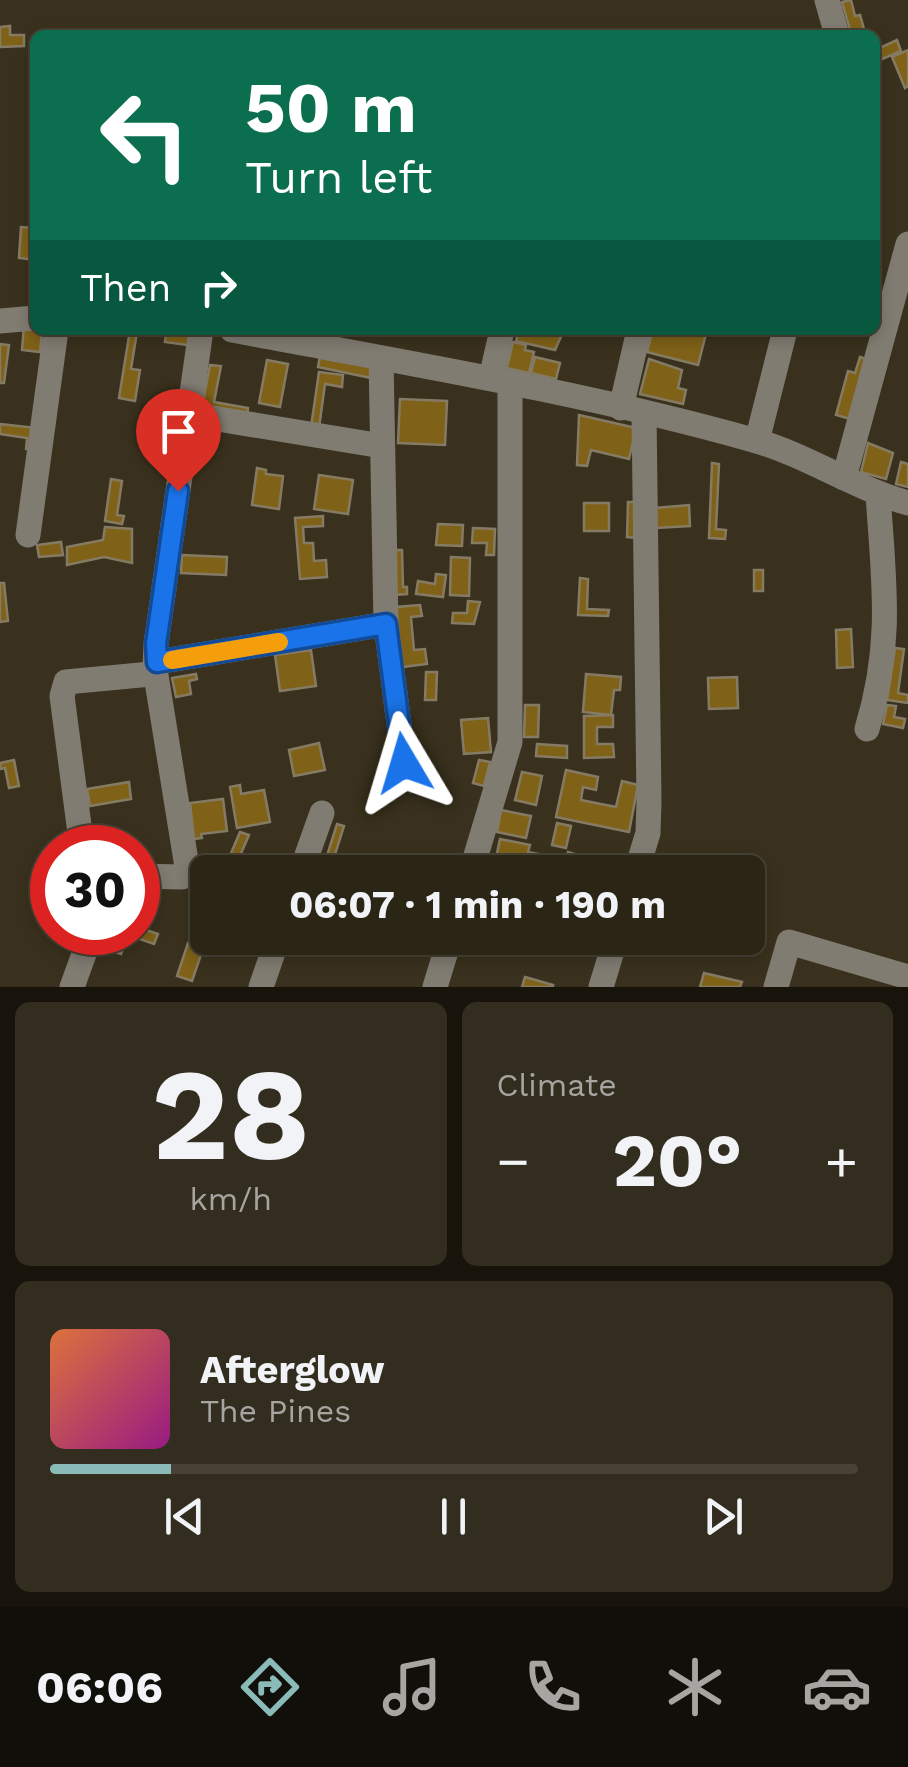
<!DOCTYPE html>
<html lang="en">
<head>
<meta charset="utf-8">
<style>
	:root { --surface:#2b2516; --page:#332d1f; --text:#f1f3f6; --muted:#a6a5a1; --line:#474235; --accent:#8bbbb9 }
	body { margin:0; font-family:"Work Sans",sans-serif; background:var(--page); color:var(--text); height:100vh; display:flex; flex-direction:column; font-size:38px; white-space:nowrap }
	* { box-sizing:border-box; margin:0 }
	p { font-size:32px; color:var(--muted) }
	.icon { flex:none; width:55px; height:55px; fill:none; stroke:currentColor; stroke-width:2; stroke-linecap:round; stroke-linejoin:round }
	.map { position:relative; height:987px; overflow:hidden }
	.details { display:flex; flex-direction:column; gap:15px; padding:15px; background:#18140c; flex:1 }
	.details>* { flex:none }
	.guide { position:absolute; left:30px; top:30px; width:850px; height:305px; border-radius:15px; box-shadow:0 5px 15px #0003,0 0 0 2px var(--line); background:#0b6e4f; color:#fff; overflow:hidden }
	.speed { position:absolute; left:30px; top:825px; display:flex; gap:20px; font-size:50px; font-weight:700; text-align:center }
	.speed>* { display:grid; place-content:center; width:130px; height:130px; border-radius:50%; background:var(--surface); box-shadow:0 5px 15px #0003,0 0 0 2px var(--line); line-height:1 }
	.speed .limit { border:15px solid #d22; background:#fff; color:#111 }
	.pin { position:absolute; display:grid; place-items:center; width:85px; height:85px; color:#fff; margin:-102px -42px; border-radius:50% 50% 50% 0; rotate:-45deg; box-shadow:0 0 10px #0007 }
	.pin .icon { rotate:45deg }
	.me { position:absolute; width:110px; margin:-55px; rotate:353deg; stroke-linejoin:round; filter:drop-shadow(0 0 8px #0008) }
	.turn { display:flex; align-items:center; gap:35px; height:210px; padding:0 50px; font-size:45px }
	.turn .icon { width:130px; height:130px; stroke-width:2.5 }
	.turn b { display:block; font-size:70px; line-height:85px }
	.then { display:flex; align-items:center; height:95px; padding:0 50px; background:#0003; gap:20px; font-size:38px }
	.big { font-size:75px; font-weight:700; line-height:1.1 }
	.details .card { flex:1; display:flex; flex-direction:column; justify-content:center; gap:15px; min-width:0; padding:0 35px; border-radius:15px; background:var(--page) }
	.details .dial { align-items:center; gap:0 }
	.dial b { font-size:130px; line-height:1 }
	.song { display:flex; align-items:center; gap:30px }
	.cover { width:120px; height:120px; border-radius:15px; background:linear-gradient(135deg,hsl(20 70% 55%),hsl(310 70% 35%)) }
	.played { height:10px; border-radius:5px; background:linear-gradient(90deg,var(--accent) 15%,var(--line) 15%) }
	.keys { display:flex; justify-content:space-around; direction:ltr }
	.heat { display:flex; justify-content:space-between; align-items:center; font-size:55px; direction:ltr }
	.details .tiles { flex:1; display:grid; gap:15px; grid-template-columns:1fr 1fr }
	.card:last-child { grid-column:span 2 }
	.trip { position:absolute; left:190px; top:855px; width:575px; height:100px; border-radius:15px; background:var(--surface); box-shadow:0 5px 15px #0003,0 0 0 2px var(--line); font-weight:700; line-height:100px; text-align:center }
	.menu { display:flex; height:160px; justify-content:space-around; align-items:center; background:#110f09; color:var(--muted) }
	.menu .icon { width:70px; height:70px }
	.menu .active { color:var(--accent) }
	.menu b { font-size:45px; color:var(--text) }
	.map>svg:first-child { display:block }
</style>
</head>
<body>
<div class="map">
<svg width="908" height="987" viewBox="0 0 908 987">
	<rect width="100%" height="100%" fill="#39311d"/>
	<g fill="#7f6217" stroke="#857b65" stroke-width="2.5">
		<polygon points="851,0 855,16 860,15 864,29 851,33 842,2"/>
		<polygon points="10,26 10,35 24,35 24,46 0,47 0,27"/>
		<polygon points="897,40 901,51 875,62 875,50"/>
		<polygon points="908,50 908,86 905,88 892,57"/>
		<polygon points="21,227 32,228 31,245 35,245 35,260 19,258"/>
		<polygon points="24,326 42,330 40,352 22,350"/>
		<polygon points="130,330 137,332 131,369 140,370 135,401 119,398"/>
		<polygon points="519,330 564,330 555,350 516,341"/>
		<polygon points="653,330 707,330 698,365 647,352"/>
		<polygon points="166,333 196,337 187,345 165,342"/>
		<polygon points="513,342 526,345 525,350 534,352 529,373 507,368"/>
		<polygon points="0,344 9,345 4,383 0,383"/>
		<polygon points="320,356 374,367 371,378 318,367"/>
		<polygon points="535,357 560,363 556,379 531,373"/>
		<polygon points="860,357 867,359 850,419 836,415 848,371 855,373"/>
		<polygon points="649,359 682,370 678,388 686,390 683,404 640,394"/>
		<polygon points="267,360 288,364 280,407 259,403"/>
		<polygon points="210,365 221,366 214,402 248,408 247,416 202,408"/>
		<polygon points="319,372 343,375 342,387 325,384 319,428 311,427"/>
		<polygon points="400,399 447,401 445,445 398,443"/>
		<polygon points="579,415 636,428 629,459 591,450 587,466 577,465"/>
		<polygon points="0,424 37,428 34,450 26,449 27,438 0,434"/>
		<polygon points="868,443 893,453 886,479 861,472"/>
		<polygon points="901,462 908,464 908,487 896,484"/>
		<polygon points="712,463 719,464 716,529 726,530 725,539 709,538"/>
		<polygon points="257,468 266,470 266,474 283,476 279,509 252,505"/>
		<polygon points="319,475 353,480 348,514 314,509"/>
		<polygon points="111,479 122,481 117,515 124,516 122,524 105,521"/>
		<polygon points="628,502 639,502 637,538 627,537"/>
		<rect x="584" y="503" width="25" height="28"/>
		<polygon points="689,505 690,526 656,528 655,508"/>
		<polygon points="323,516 323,526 303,527 304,543 313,543 314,561 326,560 327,577 300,579 295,518"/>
		<polygon points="438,524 463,525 462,546 436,545"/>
		<polygon points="105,527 132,529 132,563 104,557 67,565 67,547 103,540"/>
		<polygon points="473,528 495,529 494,555 486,555 487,543 472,543"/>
		<polygon points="61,542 63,555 39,557 37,545"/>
		<polygon points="394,550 402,550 403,587 407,587 407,594 394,595"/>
		<polygon points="182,555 227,557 226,575 181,573"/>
		<polygon points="451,557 470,558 469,596 450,595"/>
		<rect x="754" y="570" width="9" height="21"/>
		<polygon points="436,574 446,575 443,597 416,594 418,581 435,584"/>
		<polygon points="580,578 588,579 587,609 609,610 608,616 578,615"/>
		<polygon points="0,583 4,583 8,621 0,622"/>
		<polygon points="468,601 480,602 474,624 452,623 453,613 467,613"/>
		<polygon points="420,605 422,616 411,617 414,650 425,649 427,664 402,667 396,607"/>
		<polygon points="851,629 853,667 837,668 836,630"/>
		<polygon points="895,648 904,649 898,693 908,695 908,703 887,700"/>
		<polygon points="311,650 316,686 280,691 275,655"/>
		<polygon points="426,672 437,672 436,700 425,700"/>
		<polygon points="196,674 197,679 189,681 191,694 176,697 172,678"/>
		<polygon points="586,674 621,677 620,690 614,690 611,715 583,712"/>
		<polygon points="737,677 738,708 709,709 708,678"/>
		<polygon points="525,705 539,705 538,737 524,737"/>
		<polygon points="887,705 896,706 894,717 905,719 903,728 883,724"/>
		<polygon points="613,715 613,727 597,727 597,744 613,744 614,757 584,758 584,716"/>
		<polygon points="488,718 491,752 464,754 461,720"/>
		<polygon points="319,743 325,770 294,776 289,750"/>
		<polygon points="537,744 567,746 567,758 536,756"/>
		<polygon points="14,760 19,786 9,788 5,768 0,769 0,763"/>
		<polygon points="479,760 490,762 484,786 473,783"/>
		<polygon points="566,770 598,777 596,790 583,787 581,800 616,807 622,781 638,785 629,832 556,817"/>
		<polygon points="522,772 542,776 536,805 515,800"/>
		<polygon points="129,782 131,799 90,806 87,789"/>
		<polygon points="240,785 241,794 264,790 270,822 237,828 230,787"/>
		<polygon points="223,799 227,831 201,834 202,838 194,839 190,803"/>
		<polygon points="501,810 531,816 526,838 497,832"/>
		<polygon points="557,823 571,826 566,848 552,845"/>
		<polygon points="337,824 344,826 332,864 325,862"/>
		<polygon points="240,832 249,835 233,872 223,872"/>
		<polygon points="500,839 530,845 528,852 544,855 540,872 493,872"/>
		<polygon points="568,852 578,855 576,865 600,872 563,872"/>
		<polygon points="748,879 763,883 754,916 748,915"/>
		<polygon points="138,927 158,934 154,944 128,935 121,954 111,951 118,932 138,932"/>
		<polygon points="188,943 203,949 192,981 177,976"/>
		<polygon points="704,973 742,982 740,987 700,987"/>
		<polygon points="525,977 553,985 553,987 522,987"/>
	</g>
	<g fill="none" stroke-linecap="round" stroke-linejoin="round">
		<g stroke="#807c72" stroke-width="25">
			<polyline points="827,0 837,35"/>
			<polyline points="0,321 35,318"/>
			<path d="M232,330C406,363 583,392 753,440C807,455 854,488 908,503"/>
			<polyline points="381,358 386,624 404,763"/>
			<polyline points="491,378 502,330"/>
			<polyline points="621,408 639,330"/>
			<polyline points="188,414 382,446"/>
			<polyline points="757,441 785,330"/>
			<polyline points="844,478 908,244"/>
			<polyline points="28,535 56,330"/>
			<polyline points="157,662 386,624"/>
			<path d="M867,729C893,644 884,582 878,495"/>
			<polyline points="82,848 62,696 66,682 151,674 155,669"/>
			<polyline points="301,872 322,813"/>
			<polyline points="471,872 510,742 510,382"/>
			<polyline points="636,872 648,833 649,802 644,413"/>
			<polyline points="138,876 182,877 187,867 155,669 156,644 201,330"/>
			<polyline points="72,987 92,932"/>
			<polyline points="261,987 278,938"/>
			<polyline points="435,987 450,938"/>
			<polyline points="601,987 616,938"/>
			<polyline points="776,987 789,942 908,977"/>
		</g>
	</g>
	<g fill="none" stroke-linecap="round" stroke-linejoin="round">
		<defs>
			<polyline id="route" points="178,491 156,644 157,662 386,624 404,763"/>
		</defs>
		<use href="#route" stroke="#114b97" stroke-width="25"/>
		<use href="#route" stroke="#1a73e8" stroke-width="18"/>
		<polyline stroke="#f59e0b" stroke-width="18" points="172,660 279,642"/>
	</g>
</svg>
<div class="speed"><div class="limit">30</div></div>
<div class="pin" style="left:178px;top:491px;background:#d93025"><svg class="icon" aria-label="arrive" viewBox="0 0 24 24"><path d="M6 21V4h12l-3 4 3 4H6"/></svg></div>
<svg class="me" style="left:404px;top:763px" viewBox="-20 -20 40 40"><path d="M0-17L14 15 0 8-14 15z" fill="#1a73e8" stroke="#fff" stroke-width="4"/></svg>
<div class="trip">06:07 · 1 min · 190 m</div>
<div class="guide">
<div class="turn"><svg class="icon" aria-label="left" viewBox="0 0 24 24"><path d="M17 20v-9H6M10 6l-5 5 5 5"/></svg><div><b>50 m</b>Turn left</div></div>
<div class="then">Then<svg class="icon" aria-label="right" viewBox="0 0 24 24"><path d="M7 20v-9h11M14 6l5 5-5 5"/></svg></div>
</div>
</div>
<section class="details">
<div class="tiles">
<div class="card dial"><b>28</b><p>km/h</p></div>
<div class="card"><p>Climate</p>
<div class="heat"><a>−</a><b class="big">20°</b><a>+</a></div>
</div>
<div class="card">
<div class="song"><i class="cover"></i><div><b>Afterglow</b><p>The Pines</p></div></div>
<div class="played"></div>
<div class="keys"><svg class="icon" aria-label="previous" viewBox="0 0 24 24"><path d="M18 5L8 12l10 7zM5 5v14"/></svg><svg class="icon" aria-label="pause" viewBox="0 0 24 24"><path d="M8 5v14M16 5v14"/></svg><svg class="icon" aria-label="next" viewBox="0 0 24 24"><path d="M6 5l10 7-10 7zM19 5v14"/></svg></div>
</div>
</div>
</section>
<nav class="menu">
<b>06:06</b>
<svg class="icon active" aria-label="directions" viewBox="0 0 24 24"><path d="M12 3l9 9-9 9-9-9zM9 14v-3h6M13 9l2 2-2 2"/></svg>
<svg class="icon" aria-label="music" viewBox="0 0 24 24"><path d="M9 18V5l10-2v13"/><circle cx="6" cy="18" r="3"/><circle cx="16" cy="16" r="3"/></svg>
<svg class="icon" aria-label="phone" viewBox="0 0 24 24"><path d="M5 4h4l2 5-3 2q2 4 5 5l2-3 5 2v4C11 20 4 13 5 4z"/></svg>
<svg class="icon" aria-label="climate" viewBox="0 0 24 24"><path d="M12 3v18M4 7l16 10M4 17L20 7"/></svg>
<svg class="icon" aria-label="car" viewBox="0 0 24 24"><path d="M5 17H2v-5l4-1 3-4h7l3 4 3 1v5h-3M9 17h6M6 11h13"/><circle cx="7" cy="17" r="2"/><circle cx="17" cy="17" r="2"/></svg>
</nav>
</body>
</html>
